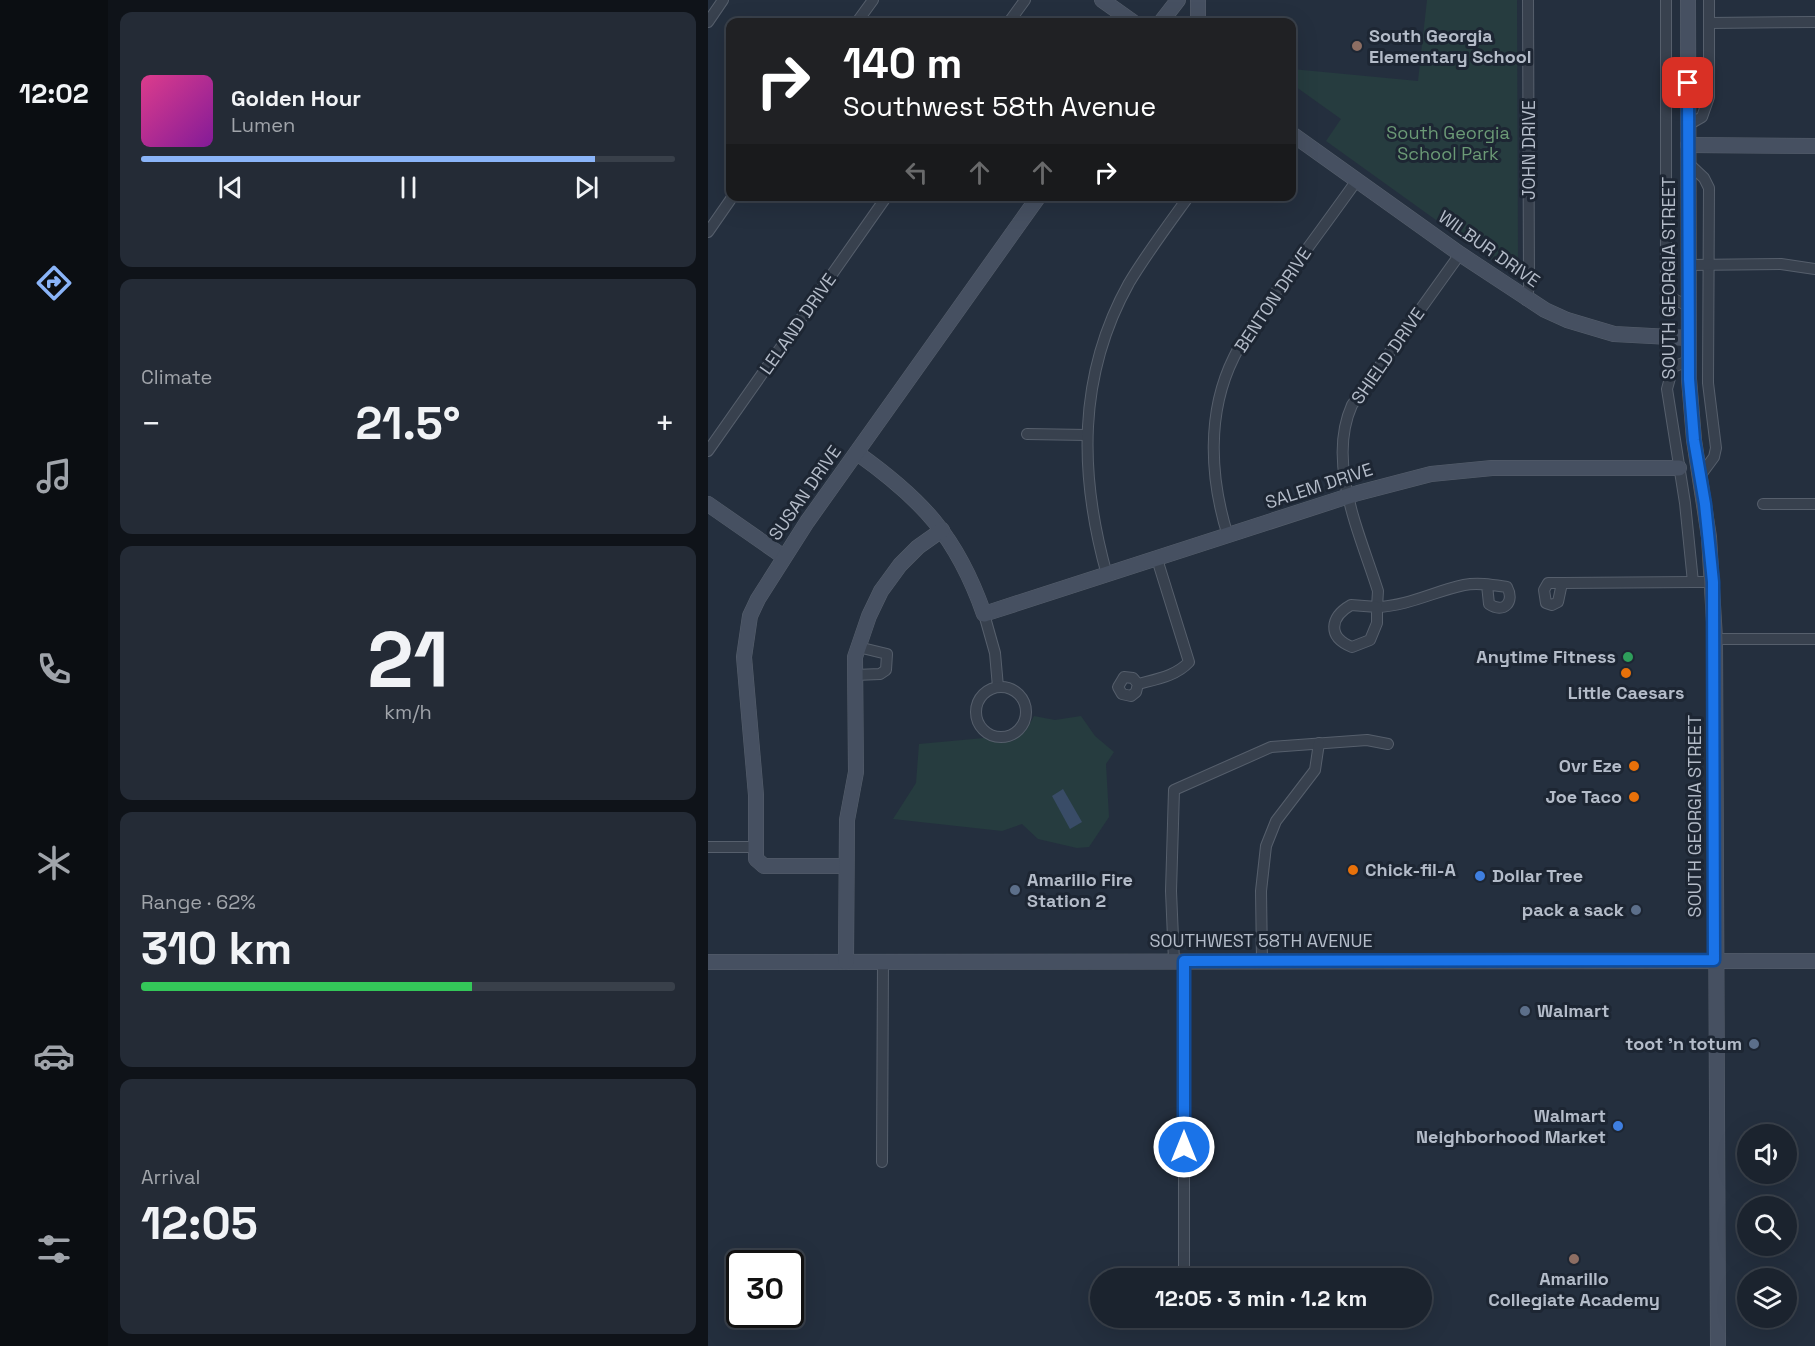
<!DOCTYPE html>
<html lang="en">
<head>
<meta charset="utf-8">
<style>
	:root { --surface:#1b232e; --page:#242b36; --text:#f1f3f6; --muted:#a0a4aa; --line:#39404a; --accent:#8ab4f8 }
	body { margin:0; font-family:"Space Grotesk",sans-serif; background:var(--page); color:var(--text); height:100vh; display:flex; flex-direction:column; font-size:22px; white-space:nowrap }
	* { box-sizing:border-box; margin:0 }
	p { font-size:20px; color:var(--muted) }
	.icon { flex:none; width:33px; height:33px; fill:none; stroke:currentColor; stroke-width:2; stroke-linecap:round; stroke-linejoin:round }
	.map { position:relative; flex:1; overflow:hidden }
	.side { display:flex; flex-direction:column; gap:12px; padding:12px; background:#0f1319; width:600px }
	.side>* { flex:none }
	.hud { position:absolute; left:18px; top:18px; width:570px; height:183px; border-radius:12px; box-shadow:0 6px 24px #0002,0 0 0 2px var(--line); background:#202124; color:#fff; overflow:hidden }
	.fabs { position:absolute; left:1029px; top:1124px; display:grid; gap:12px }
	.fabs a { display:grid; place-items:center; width:60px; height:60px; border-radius:50%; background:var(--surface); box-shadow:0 6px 24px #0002,0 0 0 2px var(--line); font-size:30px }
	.speed { position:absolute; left:18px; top:1250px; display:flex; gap:12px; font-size:30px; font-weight:700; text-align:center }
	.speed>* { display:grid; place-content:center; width:78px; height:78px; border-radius:50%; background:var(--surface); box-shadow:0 6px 24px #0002,0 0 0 2px var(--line); line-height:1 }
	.speed .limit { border:3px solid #111; border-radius:9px; background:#fff; color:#111 }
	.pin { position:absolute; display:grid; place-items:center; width:51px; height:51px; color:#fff; margin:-26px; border-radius:12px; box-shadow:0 3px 9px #0006 }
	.me { position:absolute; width:66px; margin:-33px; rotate:0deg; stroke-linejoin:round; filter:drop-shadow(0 0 4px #0008) }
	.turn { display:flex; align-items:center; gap:21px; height:126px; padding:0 18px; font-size:27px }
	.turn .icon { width:78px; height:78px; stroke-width:2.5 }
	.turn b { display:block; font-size:42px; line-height:51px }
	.lanes { display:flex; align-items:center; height:57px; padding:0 18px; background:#0003; justify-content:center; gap:30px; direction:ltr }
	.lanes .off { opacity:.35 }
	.big { font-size:45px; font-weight:600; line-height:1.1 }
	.side .tile { flex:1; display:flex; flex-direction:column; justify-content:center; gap:9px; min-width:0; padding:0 21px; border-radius:12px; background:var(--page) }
	.side .dial { align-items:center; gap:0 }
	.dial b { font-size:78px; line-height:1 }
	.song { display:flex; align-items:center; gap:18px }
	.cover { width:72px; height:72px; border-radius:9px; background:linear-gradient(135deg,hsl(330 70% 55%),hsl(290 70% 35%)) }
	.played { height:6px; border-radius:3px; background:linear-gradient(90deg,var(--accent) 85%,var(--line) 85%) }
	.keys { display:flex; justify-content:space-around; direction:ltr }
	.heat { display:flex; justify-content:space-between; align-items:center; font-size:33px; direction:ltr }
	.charge { height:9px; border-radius:4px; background:linear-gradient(90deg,#34c759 62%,var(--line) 0) }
	.trip { position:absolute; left:382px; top:1268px; width:342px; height:60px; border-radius:30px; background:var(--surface); box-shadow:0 6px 24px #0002,0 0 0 2px var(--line); font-weight:600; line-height:60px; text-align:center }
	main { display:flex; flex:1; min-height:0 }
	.tabs { display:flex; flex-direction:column; width:108px; justify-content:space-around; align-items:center; background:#0b0e12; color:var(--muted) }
	.tabs .icon { width:42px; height:42px }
	.tabs .current { color:var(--accent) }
	.tabs b { font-size:27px; color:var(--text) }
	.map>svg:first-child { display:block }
</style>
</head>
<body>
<main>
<nav class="tabs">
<b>12:02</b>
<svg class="icon current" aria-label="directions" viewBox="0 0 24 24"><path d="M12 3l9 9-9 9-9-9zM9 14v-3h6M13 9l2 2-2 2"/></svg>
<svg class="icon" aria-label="music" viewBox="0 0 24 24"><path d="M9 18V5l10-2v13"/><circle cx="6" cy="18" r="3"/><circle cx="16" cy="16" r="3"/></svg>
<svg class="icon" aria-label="phone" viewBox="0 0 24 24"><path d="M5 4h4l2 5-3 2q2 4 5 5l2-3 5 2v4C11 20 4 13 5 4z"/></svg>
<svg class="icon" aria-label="climate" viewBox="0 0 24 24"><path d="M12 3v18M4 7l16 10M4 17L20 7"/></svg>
<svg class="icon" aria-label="car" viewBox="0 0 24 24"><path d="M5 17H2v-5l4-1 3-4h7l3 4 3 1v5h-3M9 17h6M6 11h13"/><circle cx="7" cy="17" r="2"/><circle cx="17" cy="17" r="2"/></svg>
<svg class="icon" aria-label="filters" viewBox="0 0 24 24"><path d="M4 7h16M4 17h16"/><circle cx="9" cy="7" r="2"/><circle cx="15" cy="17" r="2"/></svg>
</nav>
<section class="side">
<div class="tile">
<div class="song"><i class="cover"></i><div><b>Golden Hour</b><p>Lumen</p></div></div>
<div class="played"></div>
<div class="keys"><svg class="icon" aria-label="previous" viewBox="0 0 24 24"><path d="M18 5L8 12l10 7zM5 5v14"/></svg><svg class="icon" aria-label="pause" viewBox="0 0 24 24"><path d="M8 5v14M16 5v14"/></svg><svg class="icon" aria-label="next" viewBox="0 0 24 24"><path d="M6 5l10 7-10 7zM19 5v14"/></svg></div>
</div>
<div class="tile"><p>Climate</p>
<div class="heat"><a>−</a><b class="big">21.5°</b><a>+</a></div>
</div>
<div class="tile dial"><b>21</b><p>km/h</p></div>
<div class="tile"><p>Range · 62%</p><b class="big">310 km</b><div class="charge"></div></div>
<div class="tile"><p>Arrival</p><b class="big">12:05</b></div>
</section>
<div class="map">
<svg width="1107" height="1346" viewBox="0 0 1107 1346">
	<rect width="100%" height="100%" fill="#242f3e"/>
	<g fill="#263c3f">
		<polygon points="719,0 809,0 810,267 806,272 799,271 618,141 633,119 584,84 584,69 710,81"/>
		<polygon points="326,716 347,720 373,716 387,736 406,752 398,764 401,817 381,847 369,848 330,839 314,824 294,831 185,819 208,783 211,744 276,738 290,742 305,741 319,729"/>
	</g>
	<polygon fill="#394c67" points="355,789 374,822 362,829 344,796"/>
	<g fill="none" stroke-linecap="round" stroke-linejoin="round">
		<defs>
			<g id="street">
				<polyline points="958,0 958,285 964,298 980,306"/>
				<polyline points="0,22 15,0"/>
				<polyline points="149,22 165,0"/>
				<polyline points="301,22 317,0"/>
				<polyline points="1001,23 1107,22"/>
				<polyline points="980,125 994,117 1001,97 1001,0"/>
				<polyline points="980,163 996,178 1001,188 1000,383 1008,448 1006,457 992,476"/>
				<polyline points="0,232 25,196"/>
				<path d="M752,254L644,405C618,463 652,534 670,591L669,607C700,606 727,591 756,585C770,582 786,585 799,587C807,602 796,614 781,604L779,585"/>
				<polyline points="980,265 1073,264 1107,269"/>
				<polyline points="818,300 821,287 820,0"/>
				<polyline points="980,361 965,367 959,389 977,503 985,582"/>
				<polyline points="319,434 379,435"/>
				<polyline points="0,451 179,196"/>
				<polyline points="1055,504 1107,504"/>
				<path d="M520,536C502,479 498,413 526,357C539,330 558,306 576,281C600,247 625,214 649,180"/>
				<path d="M399,575C371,475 369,376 421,283C439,253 460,225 481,196"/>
				<polyline points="854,583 850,602 844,605 838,603 836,590 840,583 854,583 985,582 1005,582"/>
				<path d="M643,605L669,607V623L662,640L644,647C619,637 622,617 643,605Z"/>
				<polyline points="276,614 287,653 290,687"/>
				<polyline points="1007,639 1107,639"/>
				<polyline points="147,675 172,674 178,670 179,654 150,647"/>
				<path d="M430,684L428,692L423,696L414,694L410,687L416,677L425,678L430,684C449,679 468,676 481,662L449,559"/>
				<circle cx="293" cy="712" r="25"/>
				<polyline points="0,847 47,847"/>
				<polyline points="466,961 463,891 466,790 563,747 659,740 680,744"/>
				<polyline points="476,961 476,1278"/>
				<polyline points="554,961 553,891 558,846 568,821 607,770 611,743"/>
				<polyline points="174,1162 175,962"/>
			</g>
			<g id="secondary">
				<polyline points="394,0 425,22"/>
				<polyline points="490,0 490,22"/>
				<polyline points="980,0 981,379 986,440 1001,537 1007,639 1010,1346"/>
				<polyline points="453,22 470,0"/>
				<polyline points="584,134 752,254 837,310 859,320 906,334 981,338"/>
				<polyline points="980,145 1107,146"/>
				<path d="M149,453C215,500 249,537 276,614L650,493L723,474L784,468H971"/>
				<polyline points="0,504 76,557"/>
				<polyline points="137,866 56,866 48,859 48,795 36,657 42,616 50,599 99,522 331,196"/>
				<polyline points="0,962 1107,961"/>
				<polyline points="138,962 139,820 148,772 147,657 161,616 173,591 192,565 210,547 234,530"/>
			</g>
		</defs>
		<use href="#street" stroke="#565f6c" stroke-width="12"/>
		<use href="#secondary" stroke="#565f6c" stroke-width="16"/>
		<use href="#street" stroke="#38414e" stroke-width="10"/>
		<use href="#secondary" stroke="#465061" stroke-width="15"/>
	</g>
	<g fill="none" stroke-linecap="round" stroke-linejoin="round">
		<defs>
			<polyline id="route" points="476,1147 476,961 1006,960 1005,582 997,504 986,440 981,379 980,83"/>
		</defs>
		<use href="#route" stroke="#114b97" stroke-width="15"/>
		<use href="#route" stroke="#1a73e8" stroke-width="10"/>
	</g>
	<g fill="#8d6e63" stroke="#1d2633" stroke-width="2">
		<circle cx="649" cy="46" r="6"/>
		<circle cx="866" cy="1259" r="6"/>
	</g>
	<circle fill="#2e9e5b" stroke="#1d2633" stroke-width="2" cx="920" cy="657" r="6"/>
	<g fill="#e8710a" stroke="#1d2633" stroke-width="2">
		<circle cx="918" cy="673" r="6"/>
		<circle cx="926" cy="766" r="6"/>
		<circle cx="926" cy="797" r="6"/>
		<circle cx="645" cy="870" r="6"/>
	</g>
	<g fill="#3f7fe0" stroke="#1d2633" stroke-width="2">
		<circle cx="772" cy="876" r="6"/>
		<circle cx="910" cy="1126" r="6"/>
	</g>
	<g fill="#5c6f8a" stroke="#1d2633" stroke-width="2">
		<circle cx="307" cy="890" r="6"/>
		<circle cx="928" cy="910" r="6"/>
		<circle cx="817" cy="1011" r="6"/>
		<circle cx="1046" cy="1044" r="6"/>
	</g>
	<g text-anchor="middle" stroke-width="6" stroke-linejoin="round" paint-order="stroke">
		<g font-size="18" font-weight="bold" fill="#b4bcc9" stroke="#1d2633" text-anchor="end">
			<text x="661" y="42" text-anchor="start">South Georgia<tspan x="661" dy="21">Elementary School</tspan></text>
			<text x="908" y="663">Anytime Fitness</text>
			<text x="918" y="699" text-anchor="middle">Little Caesars</text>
			<text x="914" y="772">Ovr Eze</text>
			<text x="914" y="803">Joe Taco</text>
			<text x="657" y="876" text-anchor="start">Chick-fil-A</text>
			<text x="784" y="882" text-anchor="start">Dollar Tree</text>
			<text x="319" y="886" text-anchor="start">Amarillo Fire<tspan x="319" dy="21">Station 2</tspan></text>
			<text x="916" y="916">pack a sack</text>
			<text x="829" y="1017" text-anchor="start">Walmart</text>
			<text x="1034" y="1050">toot 'n totum</text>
			<text x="898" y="1122">Walmart<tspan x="898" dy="21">Neighborhood Market</tspan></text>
			<text x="866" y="1285" text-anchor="middle">Amarillo<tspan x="866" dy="21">Collegiate Academy</tspan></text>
		</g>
		<g font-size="18" fill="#6b9a76" stroke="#1d2633">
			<text x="740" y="139">South Georgia<tspan x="740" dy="21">School Park</tspan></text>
		</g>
		<g font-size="18" fill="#b4bcc9" stroke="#1d2633">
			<text transform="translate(821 150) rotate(-90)" y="6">JOHN DRIVE</text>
			<text transform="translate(781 249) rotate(35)" y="6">WILBUR DRIVE</text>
			<text transform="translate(961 278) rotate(-90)" y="6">SOUTH GEORGIA STREET</text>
			<text transform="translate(565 300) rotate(-56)" y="6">BENTON DRIVE</text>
			<text transform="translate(90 324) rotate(-55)" y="6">LELAND DRIVE</text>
			<text transform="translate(680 356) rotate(-55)" y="6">SHIELD DRIVE</text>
			<text transform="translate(611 486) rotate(-18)" y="6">SALEM DRIVE</text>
			<text transform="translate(97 493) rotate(-55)" y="6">SUSAN DRIVE</text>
			<text transform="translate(987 816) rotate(-90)" y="6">SOUTH GEORGIA STREET</text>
			<text x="553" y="947">SOUTHWEST 58TH AVENUE</text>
		</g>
	</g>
</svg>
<div class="fabs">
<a><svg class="icon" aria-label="sound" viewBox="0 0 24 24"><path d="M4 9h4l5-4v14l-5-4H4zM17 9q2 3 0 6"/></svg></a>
<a><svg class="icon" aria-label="search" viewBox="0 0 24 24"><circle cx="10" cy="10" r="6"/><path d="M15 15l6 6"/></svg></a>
<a><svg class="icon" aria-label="layers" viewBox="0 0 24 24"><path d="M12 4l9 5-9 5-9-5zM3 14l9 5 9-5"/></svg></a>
</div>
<div class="speed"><div class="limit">30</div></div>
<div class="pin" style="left:980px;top:83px;background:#d93025"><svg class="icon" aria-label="arrive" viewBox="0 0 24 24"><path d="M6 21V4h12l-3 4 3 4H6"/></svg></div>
<svg class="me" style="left:476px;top:1147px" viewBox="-20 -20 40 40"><circle r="17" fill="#1a73e8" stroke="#fff" stroke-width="3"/><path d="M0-11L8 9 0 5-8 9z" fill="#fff"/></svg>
<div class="trip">12:05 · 3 min · 1.2 km</div>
<div class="hud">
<div class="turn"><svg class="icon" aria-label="right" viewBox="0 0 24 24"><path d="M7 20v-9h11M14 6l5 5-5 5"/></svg><div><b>140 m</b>Southwest 58th Avenue</div></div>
<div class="lanes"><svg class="icon off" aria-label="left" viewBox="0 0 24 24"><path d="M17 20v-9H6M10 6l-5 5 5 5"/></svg><svg class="icon off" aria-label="ahead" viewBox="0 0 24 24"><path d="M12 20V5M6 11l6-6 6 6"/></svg><svg class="icon off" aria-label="ahead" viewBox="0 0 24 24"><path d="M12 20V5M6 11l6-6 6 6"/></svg><svg class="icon" aria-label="right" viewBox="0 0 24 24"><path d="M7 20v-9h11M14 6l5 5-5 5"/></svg></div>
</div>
</div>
</main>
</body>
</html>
